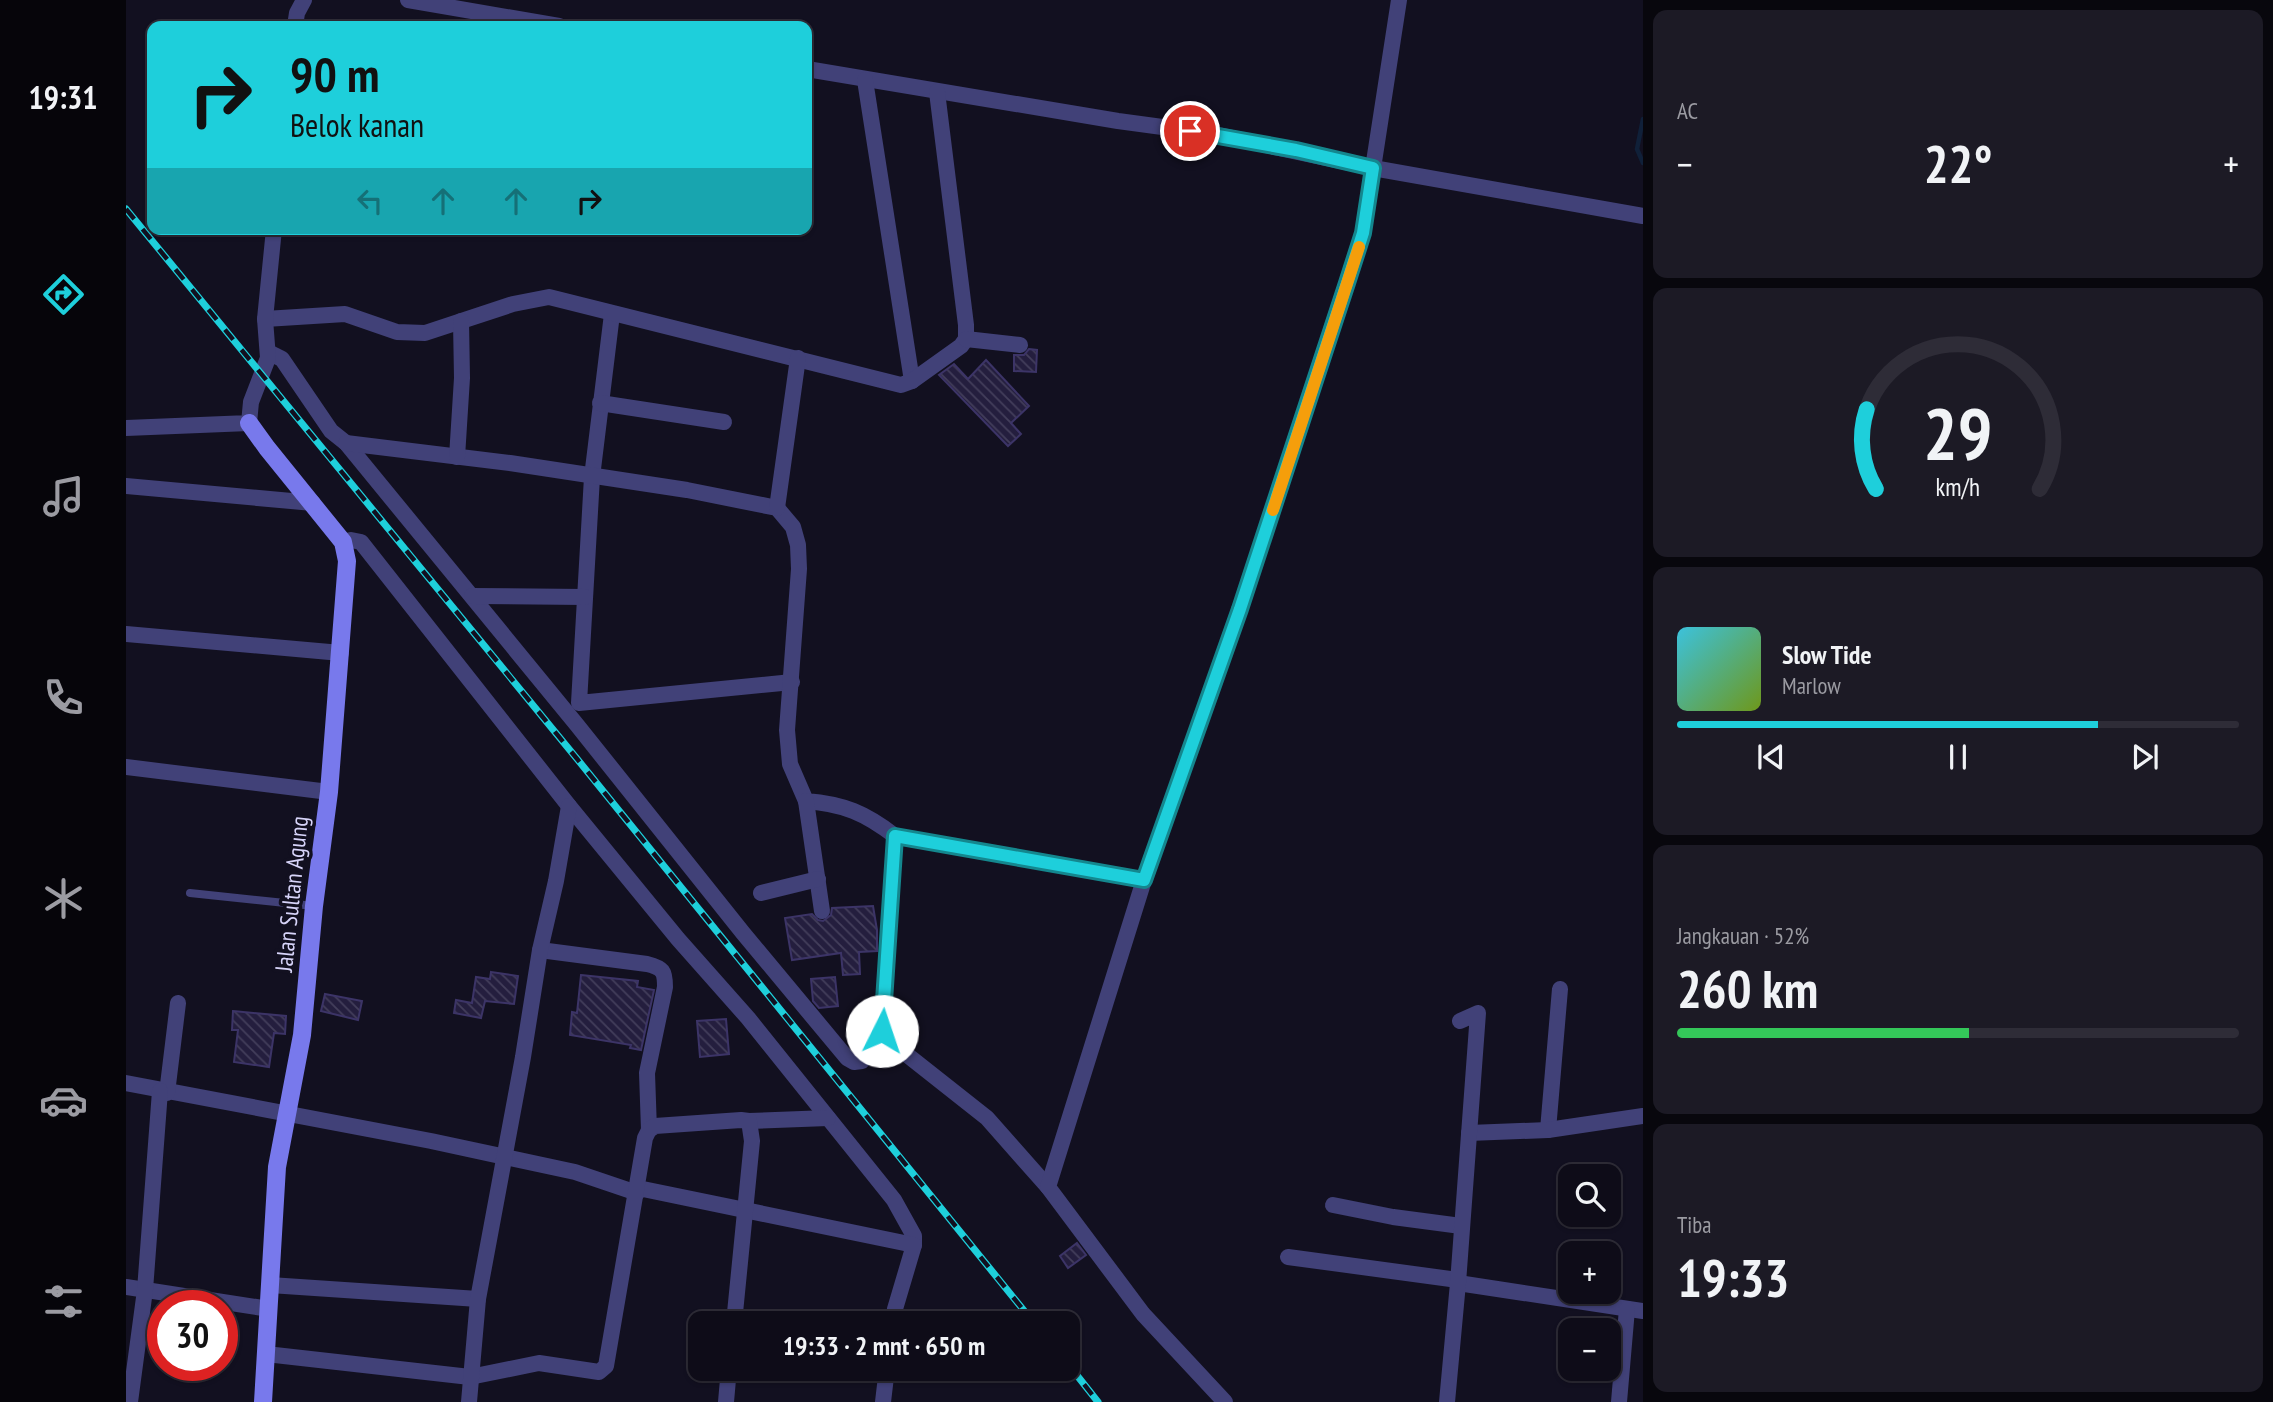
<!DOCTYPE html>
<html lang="id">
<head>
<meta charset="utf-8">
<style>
	:root { --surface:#0e0c18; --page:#1c1a25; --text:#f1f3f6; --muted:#9b9ba2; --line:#2e2c37; --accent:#1ecfdb }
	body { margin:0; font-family:"PT Sans Narrow",sans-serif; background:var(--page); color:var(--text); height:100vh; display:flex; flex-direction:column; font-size:26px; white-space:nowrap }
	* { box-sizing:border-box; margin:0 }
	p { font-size:23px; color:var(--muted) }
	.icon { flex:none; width:38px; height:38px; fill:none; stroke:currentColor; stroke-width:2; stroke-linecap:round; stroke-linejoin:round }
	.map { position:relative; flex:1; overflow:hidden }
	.drawer { display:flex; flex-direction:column; gap:10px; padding:10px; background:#08070d; width:630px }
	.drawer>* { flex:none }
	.hud { position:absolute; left:21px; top:21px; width:665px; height:214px; border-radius:14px; box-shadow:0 2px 5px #0004,0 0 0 2px var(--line); background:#1ecfdb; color:#111; overflow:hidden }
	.tools { position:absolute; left:1432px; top:1164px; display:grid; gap:14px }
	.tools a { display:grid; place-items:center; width:63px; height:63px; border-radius:14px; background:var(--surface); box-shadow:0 2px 5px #0004,0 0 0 2px var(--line); font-size:35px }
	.speed { position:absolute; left:21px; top:1290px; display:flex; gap:14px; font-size:35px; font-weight:700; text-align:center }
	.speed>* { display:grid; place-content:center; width:91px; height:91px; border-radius:50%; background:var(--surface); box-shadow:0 2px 5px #0004,0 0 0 2px var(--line); line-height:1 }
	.speed .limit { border:10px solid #d22; background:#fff; color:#111 }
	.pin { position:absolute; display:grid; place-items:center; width:60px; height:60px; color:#fff; margin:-30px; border:4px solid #fff; border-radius:50%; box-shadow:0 2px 7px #0007 }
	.me { position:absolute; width:77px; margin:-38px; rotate:4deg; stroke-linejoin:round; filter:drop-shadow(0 0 5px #0008) }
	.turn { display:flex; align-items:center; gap:24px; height:147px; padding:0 28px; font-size:32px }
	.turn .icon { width:91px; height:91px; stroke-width:2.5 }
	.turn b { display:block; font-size:49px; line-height:60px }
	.lanes { display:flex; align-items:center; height:66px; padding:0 28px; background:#0003; justify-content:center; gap:35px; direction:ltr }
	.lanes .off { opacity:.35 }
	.big { font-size:52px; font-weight:600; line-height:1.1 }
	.drawer .widget { flex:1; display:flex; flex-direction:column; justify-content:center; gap:10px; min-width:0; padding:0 24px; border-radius:14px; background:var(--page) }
	.drawer .dial { align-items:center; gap:0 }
	.dial svg { height:182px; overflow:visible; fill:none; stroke:var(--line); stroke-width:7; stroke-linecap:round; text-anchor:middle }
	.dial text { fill:var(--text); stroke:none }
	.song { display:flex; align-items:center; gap:21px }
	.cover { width:84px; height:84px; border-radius:10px; background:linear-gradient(135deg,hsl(190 70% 55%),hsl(80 70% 35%)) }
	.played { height:7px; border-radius:4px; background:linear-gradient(90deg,var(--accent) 75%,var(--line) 75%) }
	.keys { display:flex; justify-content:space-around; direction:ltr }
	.heat { display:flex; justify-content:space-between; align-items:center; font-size:38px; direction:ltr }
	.charge { height:10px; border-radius:5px; background:linear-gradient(90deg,#34c759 52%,var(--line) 0) }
	.trip { position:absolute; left:562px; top:1311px; width:392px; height:70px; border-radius:14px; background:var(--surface); box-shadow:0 2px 5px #0004,0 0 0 2px var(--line); font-weight:600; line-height:70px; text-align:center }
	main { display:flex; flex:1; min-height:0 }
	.tab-bar { display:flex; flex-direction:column; width:126px; justify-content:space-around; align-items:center; background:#06050a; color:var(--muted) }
	.tab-bar .icon { width:49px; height:49px }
	.tab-bar .current { color:var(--accent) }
	.tab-bar b { font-size:32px; color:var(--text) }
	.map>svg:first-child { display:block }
</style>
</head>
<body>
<main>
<nav class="tab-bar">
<b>19:31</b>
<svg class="icon current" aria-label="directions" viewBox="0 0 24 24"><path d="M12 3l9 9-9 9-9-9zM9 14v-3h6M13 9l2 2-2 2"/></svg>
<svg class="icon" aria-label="music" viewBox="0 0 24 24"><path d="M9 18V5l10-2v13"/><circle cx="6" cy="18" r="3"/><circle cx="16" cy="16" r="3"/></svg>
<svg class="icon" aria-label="phone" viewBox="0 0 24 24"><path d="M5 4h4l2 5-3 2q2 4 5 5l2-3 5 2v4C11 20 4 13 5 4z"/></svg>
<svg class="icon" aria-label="climate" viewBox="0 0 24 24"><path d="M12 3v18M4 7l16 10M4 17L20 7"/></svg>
<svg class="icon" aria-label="car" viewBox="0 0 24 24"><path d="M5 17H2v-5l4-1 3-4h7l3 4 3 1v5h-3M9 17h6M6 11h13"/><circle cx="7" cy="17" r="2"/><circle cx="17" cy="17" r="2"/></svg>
<svg class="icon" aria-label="filters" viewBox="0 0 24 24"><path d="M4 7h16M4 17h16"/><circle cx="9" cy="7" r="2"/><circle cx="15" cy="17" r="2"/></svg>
</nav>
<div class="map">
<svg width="1517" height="1402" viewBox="0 0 1517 1402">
	<defs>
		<pattern id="building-back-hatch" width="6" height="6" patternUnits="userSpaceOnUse" patternTransform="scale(1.75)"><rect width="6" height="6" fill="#241e3e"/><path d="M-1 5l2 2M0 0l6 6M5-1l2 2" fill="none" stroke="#433e5b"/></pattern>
	</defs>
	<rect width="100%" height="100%" fill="#121020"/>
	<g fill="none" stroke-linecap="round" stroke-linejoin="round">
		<polyline stroke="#102039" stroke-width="4.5" points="1517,119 1511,149 1517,163"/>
	</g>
	<g fill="url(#building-back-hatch)" stroke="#3c3467" stroke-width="2">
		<polygon points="903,349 911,350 910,372 888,371 888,355 898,355"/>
		<polygon points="860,360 903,406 885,423 895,434 882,446 813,375 828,364 842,379"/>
		<polygon points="747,906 751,930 751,951 733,952 734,974 717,975 715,953 666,960 659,918 686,914 692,920 697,921 705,915 706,908"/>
		<polygon points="365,972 392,976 388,1004 359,1001 355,1018 328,1013 330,1000 346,1003 350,977 364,979"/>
		<polygon points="455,975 512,981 511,987 528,990 515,1050 504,1048 505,1045 444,1035 446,1012 451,1013"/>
		<polygon points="709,977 712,1006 693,1008 687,1001 685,979"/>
		<polygon points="199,994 236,1001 232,1020 195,1011"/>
		<polygon points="107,1011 160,1016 159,1034 148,1033 143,1067 108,1062 112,1030 106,1030"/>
		<polygon points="600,1019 603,1054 574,1057 571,1021"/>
		<polygon points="951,1243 960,1255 942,1268 934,1256"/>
	</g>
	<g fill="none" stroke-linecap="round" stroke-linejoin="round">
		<polyline stroke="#414178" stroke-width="8" points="64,893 188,906"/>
		<g stroke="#414178" stroke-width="16">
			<polyline points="282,0 433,26"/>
			<polyline points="169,26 171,13 178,0"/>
			<polyline points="681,69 992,121 1088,134 1247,168 1517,216"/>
			<polyline points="739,80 786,381"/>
			<polyline points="486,314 466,477 453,703 666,682"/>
			<polyline points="139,319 219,314 271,332 299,333 387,304 423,297 775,385 786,381 835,346 840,339 840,325 811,92"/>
			<polyline points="840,339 894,345"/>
			<polyline points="142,352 156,359 205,431 220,443 451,725 617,933 721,1058 728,1062 736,1061 756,1031"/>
			<polyline points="474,403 598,422"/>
			<polyline points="0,428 123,423 125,402 142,358 139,319 148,229"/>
			<path d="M220,443L384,463L561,490L651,508L667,527L672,545L673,569L661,730L664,764L680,801C718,804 739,813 769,836L1018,880"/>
			<polyline points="331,457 336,378 335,321"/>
			<polyline points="0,486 187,503"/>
			<polyline points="651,508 672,358"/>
			<polyline points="217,542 225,540 235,542 443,806 552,939 622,1018 768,1200 788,1236 788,1245"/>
			<polyline points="346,596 459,597"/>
			<polyline points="0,634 215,653"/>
			<polyline points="0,767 203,792"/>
			<polyline points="680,801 696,911"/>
			<polyline points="769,836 756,1031 761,1039 861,1118 922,1187"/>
			<polyline points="635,893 692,879"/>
			<path d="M414,950L521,964C537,968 539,971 539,987L521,1073L523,1130"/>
			<polyline points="0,1083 305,1141 449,1172 511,1193"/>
			<polyline points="41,1093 52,1003"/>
			<polyline points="623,1121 702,1118"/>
			<polyline points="1422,1130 1434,989"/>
			<polyline points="1343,1133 1422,1130 1517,1116"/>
			<polyline points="512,1188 788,1245 769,1309 767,1323"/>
			<polyline points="1207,1205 1267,1217 1335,1226"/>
			<polyline points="1162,1257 1332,1280"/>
			<polyline points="1332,1283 1517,1311"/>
			<polyline points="144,1285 352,1299"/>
			<polyline points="0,1287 143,1309"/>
			<polyline points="140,1354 344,1377 413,1363 473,1372 480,1366 519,1138 523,1130 529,1126 615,1120 623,1121 626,1141 608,1323"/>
			<polyline points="4,1402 19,1290 34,1091"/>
			<polyline points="343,1402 352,1299 397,1057 414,950 430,881 443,806"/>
			<polyline points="600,1402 603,1368"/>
			<polyline points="757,1402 761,1368"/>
			<polyline points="1099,1402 1017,1314 922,1187 1018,880 1114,609 1237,233 1273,0"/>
			<polyline points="1321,1402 1332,1283 1352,1013 1334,1021"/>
			<polyline points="1493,1402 1501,1309"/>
		</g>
		<polyline stroke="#7879ec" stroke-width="18" points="123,423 141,448 217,542 221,561 203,792 188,906 176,1035 151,1167 137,1402"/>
		<defs>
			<g id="rail">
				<polyline points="0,209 452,760 908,1323"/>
				<polyline points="942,1364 972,1402"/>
			</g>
		</defs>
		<use href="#rail" stroke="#1ecfdb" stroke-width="7"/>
		<use href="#rail" stroke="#121020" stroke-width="4.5" stroke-dasharray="13" stroke-linecap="butt"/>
	</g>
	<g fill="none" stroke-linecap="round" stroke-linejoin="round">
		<defs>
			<polyline id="route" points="756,1031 769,836 1018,880 1114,609 1221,283 1237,233 1247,168 1170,150 1064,131"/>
		</defs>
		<use href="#route" stroke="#14878e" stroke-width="18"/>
		<use href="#route" stroke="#1ecfdb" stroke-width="12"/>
		<polyline stroke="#f59e0b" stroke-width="12" points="1147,510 1233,247"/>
	</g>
	<g text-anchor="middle" stroke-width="7" stroke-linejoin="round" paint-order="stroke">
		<g font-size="24" fill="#d7d4f9" stroke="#121020">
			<text transform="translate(166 894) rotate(-84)" y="8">Jalan Sultan Agung</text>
		</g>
	</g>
</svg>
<div class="tools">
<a><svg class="icon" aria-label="search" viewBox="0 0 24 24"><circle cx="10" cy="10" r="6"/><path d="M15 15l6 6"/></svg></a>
<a>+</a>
<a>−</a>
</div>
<div class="speed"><div class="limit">30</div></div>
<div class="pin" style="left:1064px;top:131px;background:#d93025"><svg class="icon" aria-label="arrive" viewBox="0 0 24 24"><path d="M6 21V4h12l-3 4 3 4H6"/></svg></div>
<svg class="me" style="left:756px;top:1031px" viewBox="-20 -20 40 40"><circle r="19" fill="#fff"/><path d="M0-13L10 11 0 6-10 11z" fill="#1ecfdb"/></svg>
<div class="trip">19:33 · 2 mnt · 650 m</div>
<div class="hud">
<div class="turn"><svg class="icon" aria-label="right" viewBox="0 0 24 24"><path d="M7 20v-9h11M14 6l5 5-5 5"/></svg><div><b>90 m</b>Belok kanan</div></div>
<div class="lanes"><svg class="icon off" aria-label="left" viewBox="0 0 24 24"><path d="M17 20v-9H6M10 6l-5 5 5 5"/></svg><svg class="icon off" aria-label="ahead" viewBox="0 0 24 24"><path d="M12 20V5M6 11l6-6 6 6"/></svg><svg class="icon off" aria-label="ahead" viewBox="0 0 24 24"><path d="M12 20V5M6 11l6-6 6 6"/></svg><svg class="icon" aria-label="right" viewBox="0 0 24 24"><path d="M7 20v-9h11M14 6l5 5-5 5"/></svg></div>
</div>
</div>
<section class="drawer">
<div class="widget"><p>AC</p>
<div class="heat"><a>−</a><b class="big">22°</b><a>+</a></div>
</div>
<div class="widget dial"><svg viewBox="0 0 100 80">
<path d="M14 69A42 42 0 1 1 86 69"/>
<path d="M14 69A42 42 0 0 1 10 34" stroke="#1ecfdb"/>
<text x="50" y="56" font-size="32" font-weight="700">29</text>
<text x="50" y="72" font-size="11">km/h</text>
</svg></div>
<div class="widget">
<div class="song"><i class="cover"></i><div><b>Slow Tide</b><p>Marlow</p></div></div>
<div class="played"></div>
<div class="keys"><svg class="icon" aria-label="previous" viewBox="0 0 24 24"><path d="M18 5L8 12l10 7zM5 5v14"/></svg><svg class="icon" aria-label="pause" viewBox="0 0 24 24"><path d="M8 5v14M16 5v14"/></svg><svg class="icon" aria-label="next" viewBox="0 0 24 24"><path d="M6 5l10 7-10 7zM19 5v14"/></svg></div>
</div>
<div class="widget"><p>Jangkauan · 52%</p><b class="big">260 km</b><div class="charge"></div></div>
<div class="widget"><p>Tiba</p><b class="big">19:33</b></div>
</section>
</main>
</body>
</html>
